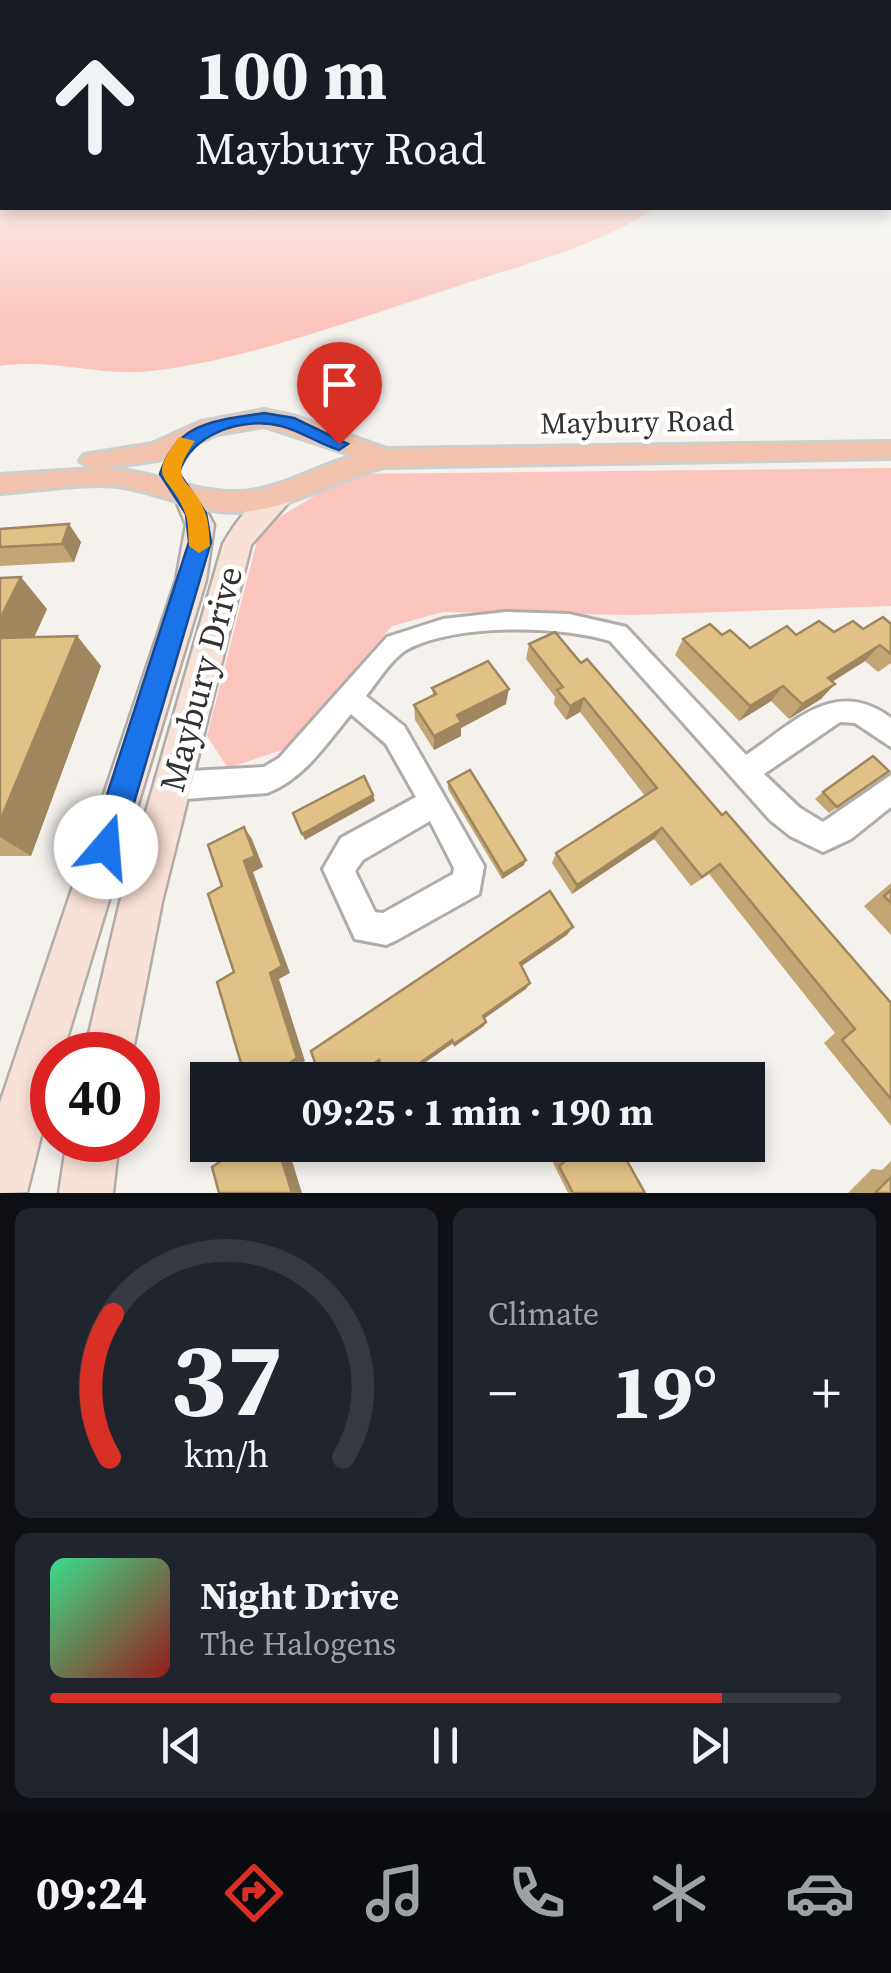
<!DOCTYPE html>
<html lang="en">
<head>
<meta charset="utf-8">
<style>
	:root { --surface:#171b24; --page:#20242c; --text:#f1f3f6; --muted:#9ea1a6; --line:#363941; --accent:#d93025 }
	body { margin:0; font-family:"Source Serif 4",serif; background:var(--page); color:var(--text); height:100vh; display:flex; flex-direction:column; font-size:38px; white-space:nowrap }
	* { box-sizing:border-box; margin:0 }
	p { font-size:32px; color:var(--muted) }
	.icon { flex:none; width:55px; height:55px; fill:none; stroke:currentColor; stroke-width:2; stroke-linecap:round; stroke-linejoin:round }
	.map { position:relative; height:1193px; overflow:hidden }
	.panel { display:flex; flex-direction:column; gap:15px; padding:15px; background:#0d0f14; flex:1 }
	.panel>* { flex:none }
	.top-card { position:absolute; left:0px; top:0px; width:892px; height:210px; box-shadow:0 5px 15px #0003; background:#171b24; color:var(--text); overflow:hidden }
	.speed { position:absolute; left:30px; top:1032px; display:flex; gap:20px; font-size:50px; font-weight:700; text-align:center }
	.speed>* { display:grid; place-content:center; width:130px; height:130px; border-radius:50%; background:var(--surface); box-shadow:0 5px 15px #0003; line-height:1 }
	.speed .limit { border:15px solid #d22; background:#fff; color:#111 }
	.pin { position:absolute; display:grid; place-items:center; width:85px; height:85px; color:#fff; margin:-102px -42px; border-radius:50% 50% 50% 0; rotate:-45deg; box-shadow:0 0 10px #0007 }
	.pin .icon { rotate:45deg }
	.me { position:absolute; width:110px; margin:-55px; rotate:18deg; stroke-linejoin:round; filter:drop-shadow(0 0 8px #0008) }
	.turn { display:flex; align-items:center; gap:35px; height:210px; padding:0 30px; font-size:45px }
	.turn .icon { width:130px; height:130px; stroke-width:2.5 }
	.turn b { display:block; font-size:70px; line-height:85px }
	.big { font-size:75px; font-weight:700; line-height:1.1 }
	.panel .widget { flex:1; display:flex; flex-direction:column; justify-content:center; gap:15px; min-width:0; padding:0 35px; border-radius:15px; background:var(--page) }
	.panel .dial { align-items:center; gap:0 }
	.dial svg { height:260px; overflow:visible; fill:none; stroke:var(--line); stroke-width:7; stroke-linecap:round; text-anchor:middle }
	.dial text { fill:var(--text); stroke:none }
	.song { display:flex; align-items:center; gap:30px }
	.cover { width:120px; height:120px; border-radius:15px; background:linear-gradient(135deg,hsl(150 70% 55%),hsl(0 70% 35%)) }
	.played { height:10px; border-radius:5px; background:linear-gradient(90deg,var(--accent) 85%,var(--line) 85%) }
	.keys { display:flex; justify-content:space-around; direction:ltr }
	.heat { display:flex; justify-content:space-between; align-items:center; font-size:55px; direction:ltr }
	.panel .tiles { flex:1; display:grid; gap:15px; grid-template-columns:1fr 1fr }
	.widget:last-child { grid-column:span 2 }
	.trip { position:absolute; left:190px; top:1062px; width:575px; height:100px; border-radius:0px; background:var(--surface); box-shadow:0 5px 15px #0003; font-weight:700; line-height:100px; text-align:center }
	.tab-bar { display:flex; height:160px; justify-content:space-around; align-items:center; background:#090b0e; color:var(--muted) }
	.tab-bar .icon { width:70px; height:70px }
	.tab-bar .on { color:var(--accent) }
	.tab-bar b { font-size:45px; color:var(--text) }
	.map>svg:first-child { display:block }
</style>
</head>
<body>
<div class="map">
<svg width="891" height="1193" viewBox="0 0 891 1193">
	<rect width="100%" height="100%" fill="#f5f1ed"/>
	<g fill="#fbc5be">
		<path d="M0,153L2,208H655C597,247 524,264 458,286C365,316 248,360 151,371C100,377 52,358 0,366Z"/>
		<polygon points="891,468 891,606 634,615 443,612 392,626 285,749 228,768 207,736 260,529 350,474"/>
	</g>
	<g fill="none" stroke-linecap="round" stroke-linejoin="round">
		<defs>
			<path id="street" d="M506,612L569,614L626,627L746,755C794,723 835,676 891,718V747L855,723L840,722L764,774L800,808L823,822L891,775V807L851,839L823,852L790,836L770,820L610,641C558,625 457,624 408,649C392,658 378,681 366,696L404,726L484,866L479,894L397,940L386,945L355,939L323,869L341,838L416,797L386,744L351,714C326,744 304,779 267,793L172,800L162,796L158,786L162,776L172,772L264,767L279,758L387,637L443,619ZM430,821L454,868L453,874L383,913L375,912L355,871L363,860Z"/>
			<g id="secondary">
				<path d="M283,485L296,494L251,545L162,902L132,1055H84L120,902L223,544C235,522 258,492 283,485Z"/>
				<polygon points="188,489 197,492 214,525 206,580 62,1055 52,1055 52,1092 27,1192 0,1193 0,1103 176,580 186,525 175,498"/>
				<polygon points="67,1140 119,1140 113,1193 59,1193"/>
			</g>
			<path id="primary" d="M264,410L297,417L387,449L891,442V458L384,467C335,479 288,511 236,512C195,512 164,494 124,487C86,481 39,491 0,493V475L93,469L80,461L84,455L152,444L201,422ZM264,426L355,456C315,466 279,491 238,492C189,494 145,466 95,469L158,460L217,434Z"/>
		</defs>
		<use href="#street" stroke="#b0aca9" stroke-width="6"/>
		<use href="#secondary" stroke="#b0aca9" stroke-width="5"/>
		<use href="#primary" stroke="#cececd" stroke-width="6"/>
		<use href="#street" fill="#fff" fill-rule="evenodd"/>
		<use href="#secondary" fill="#f8e1d6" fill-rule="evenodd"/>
		<use href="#primary" fill="#f2c2ad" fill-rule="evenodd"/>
	</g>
	<g fill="#c2a674">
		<polygon points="0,529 81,542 74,562 0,566"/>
		<polygon points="0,578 47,609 34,637 77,636 101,666 31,856 0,856"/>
		<polygon points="891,624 891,663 878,672 865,661 832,682 821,699 789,719 771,701 739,721 675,655 683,639 722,635 750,648 796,635 863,629"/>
		<polygon points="529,644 581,663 722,815 891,1003 891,1126 824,1043 835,1033 709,874 691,886 654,839 572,894 552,863 556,853 645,796 580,712 566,720 554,704 555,697 526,659"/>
		<polygon points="432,688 506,704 461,728 461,736 434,750 415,720 414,705 433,695"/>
		<polygon points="880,778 829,813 815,799 823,792"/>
		<polygon points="448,782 524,865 502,879 448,789"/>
		<polygon points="891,883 891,935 864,906"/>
		<polygon points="574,1145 618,1145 645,1193 568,1193 553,1163"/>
		<polygon points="891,1161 891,1193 848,1193 872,1169 882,1170"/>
	</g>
	<g fill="#9e875e">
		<polygon points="69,524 81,542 74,562 62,544"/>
		<polygon points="21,577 47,609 20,668 0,648 0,619"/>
		<polygon points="77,636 101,666 31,856 0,837 0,821"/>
		<polygon points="880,645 865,661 814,693 828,678"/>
		<polygon points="835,684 821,699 789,719 802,704"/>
		<polygon points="783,686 771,701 739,721 750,706"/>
		<polygon points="509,689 506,704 461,728 461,736 434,750 434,736 457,715"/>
		<polygon points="584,698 580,712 566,720 570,706"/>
		<polygon points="373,795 375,801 305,840 302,834"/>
		<polygon points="244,827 252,839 263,867 253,872 290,973 279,979 305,1061 281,1077 282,1080 274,1080 272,1075 270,973 244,861"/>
		<polygon points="662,828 654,839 572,894 577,885"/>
		<polygon points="526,860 524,865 502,879 503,874"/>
		<polygon points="573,927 567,935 516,970 520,963"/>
		<polygon points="530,983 526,989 481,1021 483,1016"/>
		<polygon points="486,1022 484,1026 454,1047 454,1044"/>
		<polygon points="452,1040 452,1044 400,1080 396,1080"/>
		<polygon points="379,1060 383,1062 357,1080 350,1080"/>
		<polygon points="277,1145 287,1145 302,1193 292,1193"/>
	</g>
	<g fill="#e2c187" stroke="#9e875e" stroke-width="2.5">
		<polygon points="69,524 62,544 0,547 0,529"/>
		<polygon points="21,577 0,619 0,578"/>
		<polygon points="883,617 891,624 891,654 880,645 828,678 835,684 802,704 783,686 750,706 683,639 710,624 722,635 730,630 750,648 787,626 796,635 819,621 834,632 853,621 863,629"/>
		<polygon points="555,632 581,663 587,659 722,815 726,812 891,1003 891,1099 842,1040 855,1029 720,864 702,877 662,828 577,885 556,853 657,788 584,698 570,706 557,690 563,687 529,644"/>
		<polygon points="77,636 0,821 0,638"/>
		<polygon points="488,661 509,689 457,715 461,722 434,736 414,705 436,694 432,688"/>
		<polygon points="873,756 889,771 837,807 823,792"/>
		<polygon points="470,770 526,860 503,874 448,782"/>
		<polygon points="364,776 373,795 302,834 293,813"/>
		<polygon points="244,827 255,856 244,861 282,966 270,973 297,1058 272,1075 274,1080 246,1080 217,982 234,972 208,894 222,886 208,845"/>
		<polygon points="891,890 891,903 884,896"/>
		<polygon points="550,891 573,927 520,963 530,983 483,1016 486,1022 454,1044 452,1040 396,1080 388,1080 379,1060 350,1080 321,1080 311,1051"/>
		<polygon points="224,1145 277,1145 292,1193 219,1193 212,1167 227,1157"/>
		<polygon points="585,1145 618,1145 645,1193 573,1193 559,1166"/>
		<polygon points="891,1177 891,1193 875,1193"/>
	</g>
	<linearGradient id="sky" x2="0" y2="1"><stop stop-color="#a7c3c9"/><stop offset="0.48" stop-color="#faf9f7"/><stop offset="1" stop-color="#faf9f7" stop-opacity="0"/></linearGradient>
	<rect width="891" height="320" fill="url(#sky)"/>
	<path fill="#1a73e8" stroke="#114b97" stroke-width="2.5" d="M264,413L294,418L348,444L339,450C319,444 301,431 281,426C242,416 191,434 179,473L206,513L211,542L121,847L116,858L106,862L95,858L90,847L189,542L186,514L160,474C177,421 216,421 264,413Z"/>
	<path fill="#f59e0b" d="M179,437L195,441C165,485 191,475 205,512C209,522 209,535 210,546L199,553L189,546C188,536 189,522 185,513C170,472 145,483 179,437Z"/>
	<g text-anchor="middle" stroke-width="9" stroke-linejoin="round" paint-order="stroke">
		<g font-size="30" fill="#333230" stroke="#fff">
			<text transform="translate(637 422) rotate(-1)" y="10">Maybury Road</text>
		</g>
		<g font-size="35" fill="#333230" stroke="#fff">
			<text transform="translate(201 679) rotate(-75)" y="12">Maybury Drive</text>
		</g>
	</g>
</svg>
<div class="speed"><div class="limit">40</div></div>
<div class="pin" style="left:339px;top:444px;background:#d93025"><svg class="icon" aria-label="arrive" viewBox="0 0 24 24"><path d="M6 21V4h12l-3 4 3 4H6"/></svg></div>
<svg class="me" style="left:106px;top:847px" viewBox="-20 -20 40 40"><circle r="19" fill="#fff"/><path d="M0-13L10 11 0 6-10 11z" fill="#1a73e8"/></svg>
<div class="trip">09:25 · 1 min · 190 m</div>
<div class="top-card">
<div class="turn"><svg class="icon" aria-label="ahead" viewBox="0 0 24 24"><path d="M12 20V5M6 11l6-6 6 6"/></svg><div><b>100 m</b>Maybury Road</div></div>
</div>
</div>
<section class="panel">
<div class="tiles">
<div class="widget dial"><svg viewBox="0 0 100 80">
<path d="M14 69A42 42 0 1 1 86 69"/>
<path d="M14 69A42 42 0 0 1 15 25" stroke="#d93025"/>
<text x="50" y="56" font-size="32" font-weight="700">37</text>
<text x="50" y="72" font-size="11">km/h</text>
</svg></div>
<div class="widget"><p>Climate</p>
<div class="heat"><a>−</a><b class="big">19°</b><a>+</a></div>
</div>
<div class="widget">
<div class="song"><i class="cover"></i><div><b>Night Drive</b><p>The Halogens</p></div></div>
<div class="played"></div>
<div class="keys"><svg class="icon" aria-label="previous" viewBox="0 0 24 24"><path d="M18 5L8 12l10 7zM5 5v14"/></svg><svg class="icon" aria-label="pause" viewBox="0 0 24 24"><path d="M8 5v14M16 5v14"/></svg><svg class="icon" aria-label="next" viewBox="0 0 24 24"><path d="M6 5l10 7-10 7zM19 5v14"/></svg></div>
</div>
</div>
</section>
<nav class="tab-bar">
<b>09:24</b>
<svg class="icon on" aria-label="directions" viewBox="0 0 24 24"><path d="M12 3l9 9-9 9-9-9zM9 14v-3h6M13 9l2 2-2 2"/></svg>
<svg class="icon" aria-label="music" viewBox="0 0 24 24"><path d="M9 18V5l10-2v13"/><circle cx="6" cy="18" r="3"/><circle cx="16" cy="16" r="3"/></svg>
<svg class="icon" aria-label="phone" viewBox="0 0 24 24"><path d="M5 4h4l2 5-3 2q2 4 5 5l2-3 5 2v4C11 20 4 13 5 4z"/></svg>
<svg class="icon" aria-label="climate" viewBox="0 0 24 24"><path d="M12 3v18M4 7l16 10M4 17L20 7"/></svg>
<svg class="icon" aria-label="car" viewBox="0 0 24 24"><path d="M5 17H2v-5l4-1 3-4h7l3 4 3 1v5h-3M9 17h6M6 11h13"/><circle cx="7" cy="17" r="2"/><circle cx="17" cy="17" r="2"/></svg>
</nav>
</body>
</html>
